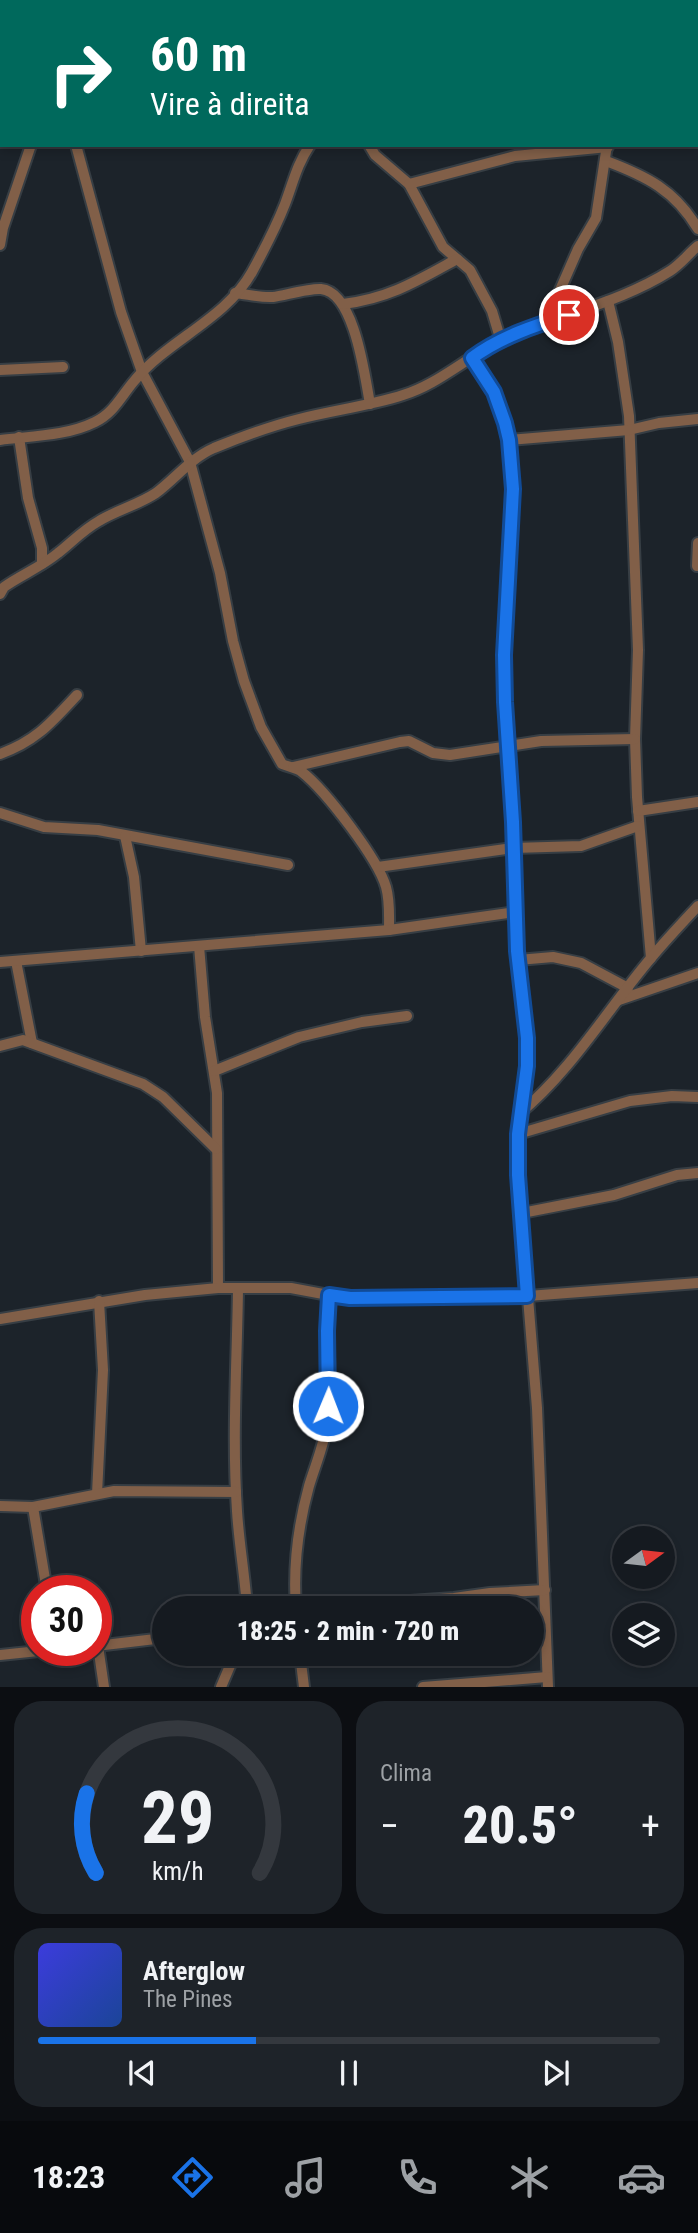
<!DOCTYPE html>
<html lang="pt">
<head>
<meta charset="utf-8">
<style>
	:root { --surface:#151a20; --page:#1e2329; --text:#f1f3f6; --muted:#9da1a5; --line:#34383e; --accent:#1a73e8 }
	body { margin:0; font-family:"Roboto Condensed",sans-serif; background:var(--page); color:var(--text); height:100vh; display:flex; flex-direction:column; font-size:26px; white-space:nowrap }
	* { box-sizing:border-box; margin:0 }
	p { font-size:23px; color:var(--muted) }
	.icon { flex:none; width:38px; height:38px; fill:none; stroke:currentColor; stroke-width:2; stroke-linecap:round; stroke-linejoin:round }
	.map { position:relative; height:1687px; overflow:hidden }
	.drawer { display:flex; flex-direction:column; gap:14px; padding:14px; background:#0c0e12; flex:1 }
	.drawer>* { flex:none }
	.hud { position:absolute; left:0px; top:0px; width:698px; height:147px; box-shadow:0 4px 10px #0003,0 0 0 2px var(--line); background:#00695c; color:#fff; overflow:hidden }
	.needle { width:46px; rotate:75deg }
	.fabs { position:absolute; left:612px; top:1526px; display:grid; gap:14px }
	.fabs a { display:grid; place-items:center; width:63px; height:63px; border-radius:50%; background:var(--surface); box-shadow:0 4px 10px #0003,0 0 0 2px var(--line); font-size:35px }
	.speed { position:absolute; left:21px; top:1575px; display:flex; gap:14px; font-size:35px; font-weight:700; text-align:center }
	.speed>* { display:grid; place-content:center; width:91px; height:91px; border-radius:50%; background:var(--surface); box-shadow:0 4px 10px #0003,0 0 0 2px var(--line); line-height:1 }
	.speed .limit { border:10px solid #d22; background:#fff; color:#111 }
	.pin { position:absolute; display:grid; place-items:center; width:60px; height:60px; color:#fff; margin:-30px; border:4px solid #fff; border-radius:50%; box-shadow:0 2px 7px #0007 }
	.me { position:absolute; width:77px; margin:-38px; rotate:1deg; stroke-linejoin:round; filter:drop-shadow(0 0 5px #0008) }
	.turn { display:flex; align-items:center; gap:24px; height:147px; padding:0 35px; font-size:32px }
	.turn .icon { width:91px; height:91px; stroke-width:2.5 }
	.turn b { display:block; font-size:49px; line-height:60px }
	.big { font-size:52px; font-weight:800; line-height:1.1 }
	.drawer .widget { flex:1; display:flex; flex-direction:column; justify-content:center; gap:10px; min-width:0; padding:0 24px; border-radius:28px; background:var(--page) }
	.drawer .dial { align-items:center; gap:0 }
	.dial svg { height:182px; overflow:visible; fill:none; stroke:var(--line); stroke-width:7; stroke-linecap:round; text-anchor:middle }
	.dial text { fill:var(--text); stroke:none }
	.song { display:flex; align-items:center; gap:21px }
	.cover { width:84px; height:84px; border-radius:10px; background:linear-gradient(135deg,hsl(240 70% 55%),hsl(220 70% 35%)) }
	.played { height:7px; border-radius:4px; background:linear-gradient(90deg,var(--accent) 35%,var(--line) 35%) }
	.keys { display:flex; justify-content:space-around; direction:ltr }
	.heat { display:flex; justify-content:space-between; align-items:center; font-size:38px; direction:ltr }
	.drawer .tiles { flex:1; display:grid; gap:14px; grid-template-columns:1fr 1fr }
	.widget:last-child { grid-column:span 2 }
	.trip { position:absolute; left:152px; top:1596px; width:392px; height:70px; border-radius:35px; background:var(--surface); box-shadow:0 4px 10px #0003,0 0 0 2px var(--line); font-weight:800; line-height:70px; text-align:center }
	.tabs { display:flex; height:112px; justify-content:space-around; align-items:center; background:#080a0d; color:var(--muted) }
	.tabs .icon { width:49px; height:49px }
	.tabs .selected { color:var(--accent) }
	.tabs b { font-size:32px; color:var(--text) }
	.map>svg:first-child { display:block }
</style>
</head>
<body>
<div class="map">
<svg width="698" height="1687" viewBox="0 0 698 1687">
	<rect width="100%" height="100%" fill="#1c232a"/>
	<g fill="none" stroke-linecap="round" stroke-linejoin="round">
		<defs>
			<g id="street">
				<polyline points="295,0 296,2"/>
				<polyline points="529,0 532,2"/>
				<polyline points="97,2 97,0"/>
				<polyline points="199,2 209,0"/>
				<polyline points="444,2 446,0"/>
				<polyline points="605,2 605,0"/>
				<polyline points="0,25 2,25"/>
				<polyline points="696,41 698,40"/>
				<path d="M76,145L121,312L142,372L190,462L220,573L233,641L244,681L261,727L282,764C289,767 297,768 302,772C326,791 378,859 386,887C390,901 389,915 389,930"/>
				<polyline points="369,145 375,155 409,184 443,247 470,270 492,311 501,341"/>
				<path d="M606,161C646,176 675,190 698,229"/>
				<polyline points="409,184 515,156 608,147"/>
				<polyline points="0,245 3,228 31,145"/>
				<path d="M235,293C247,294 260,298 273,297C286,295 310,288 321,289C355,292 365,378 370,404"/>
				<polyline points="608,301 618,342 629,416 638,650 635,739 637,797 651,958"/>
				<path d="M343,304C390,298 417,281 457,259"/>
				<polyline points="546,322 578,249 596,218 607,145"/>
				<polyline points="472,358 494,392 505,423 509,440 513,489 504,655 506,746 513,822 517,951 527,1038 527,1066 519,1114 518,1175 537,1408 548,1687"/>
				<polyline points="0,370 63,367"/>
				<polyline points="19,437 28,498 42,548 42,564"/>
				<path d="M0,440C31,436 67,436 95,422C114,413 121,396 135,380C168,340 226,319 252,272C264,250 276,227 285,204C293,183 297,164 310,145"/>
				<polyline points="509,440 629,430 659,423 698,419"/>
				<polyline points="697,566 698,543"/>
				<path d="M0,594L4,587C21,575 41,567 58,553C72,542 83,530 99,521C117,510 138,505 156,493C176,478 191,458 214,448C241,437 271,426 299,419C334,410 369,406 403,395C439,384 466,357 500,342C555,315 618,304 670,271C681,264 688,254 698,246"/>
				<path d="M0,754C36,741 51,723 77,695"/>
				<polyline points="293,767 400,742 409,741 433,753 450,755 541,741 635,739"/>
				<polyline points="638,811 698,802"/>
				<polyline points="0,813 44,827 98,830 288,865"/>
				<polyline points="125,836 134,877 141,951"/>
				<polyline points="378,867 513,848 581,846 638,826"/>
				<polyline points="199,946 205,1017 217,1093 218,1288"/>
				<polyline points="518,960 553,957 581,963 628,988"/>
				<polyline points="16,961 32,1043"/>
				<polyline points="0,962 389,930 515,912"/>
				<polyline points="619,1000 698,973"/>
				<polyline points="0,1046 23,1040 143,1084 163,1097 216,1149"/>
				<polyline points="214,1071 299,1037 362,1022 407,1016"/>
				<path d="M519,1114C572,1070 607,1010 651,958C666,940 682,923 698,906"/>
				<polyline points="518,1134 630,1101 672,1096 698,1097"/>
				<polyline points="522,1213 614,1195 677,1175 698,1173"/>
				<path d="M238,1289C237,1363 232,1437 237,1511C239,1544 245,1576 247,1608"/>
				<polyline points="0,1319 145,1295 218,1288 291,1288 350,1299 528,1296 698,1283"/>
				<polyline points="97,1494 103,1370 99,1301"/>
				<polyline points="0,1506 33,1507 114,1491 236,1492"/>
				<polyline points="33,1507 47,1591"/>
				<path d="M296,1608C293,1568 298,1526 309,1486C315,1466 324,1445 327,1424C333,1382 326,1338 329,1295"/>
				<polyline points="309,1608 454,1598 490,1593 545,1590"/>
				<polyline points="96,1646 164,1638"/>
				<polyline points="98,1646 104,1687"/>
				<polyline points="300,1654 304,1687"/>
				<polyline points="0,1655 48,1650"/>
				<polyline points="221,1687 235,1654"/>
				<polyline points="423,1687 547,1677"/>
			</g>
		</defs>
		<use href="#street" stroke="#373e44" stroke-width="14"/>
		<use href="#street" stroke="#815f48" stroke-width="10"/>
	</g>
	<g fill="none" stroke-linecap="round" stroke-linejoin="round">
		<defs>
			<path id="route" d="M328,1406L327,1331L329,1295L350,1298L527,1296L518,1175V1134L527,1066V1038L517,951L513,822L505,702L504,655L513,489L509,440L505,423L494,392L472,358C500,337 536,325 569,315"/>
		</defs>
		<use href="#route" stroke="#114b97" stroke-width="18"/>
		<use href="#route" stroke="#1a73e8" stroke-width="12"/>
	</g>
</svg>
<div class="fabs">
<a><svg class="needle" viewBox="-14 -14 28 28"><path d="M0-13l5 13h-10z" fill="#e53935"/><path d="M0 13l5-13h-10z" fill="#9da1a5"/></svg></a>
<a><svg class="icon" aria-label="layers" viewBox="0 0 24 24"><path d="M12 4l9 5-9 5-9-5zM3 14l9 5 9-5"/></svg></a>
</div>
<div class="speed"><div class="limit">30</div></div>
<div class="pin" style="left:569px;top:315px;background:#d93025"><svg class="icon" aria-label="arrive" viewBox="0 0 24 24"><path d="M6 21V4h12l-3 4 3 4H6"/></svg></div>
<svg class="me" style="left:328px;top:1406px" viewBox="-20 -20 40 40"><circle r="17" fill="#1a73e8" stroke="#fff" stroke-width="3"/><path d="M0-11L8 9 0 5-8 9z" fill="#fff"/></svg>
<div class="trip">18:25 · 2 min · 720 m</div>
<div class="hud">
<div class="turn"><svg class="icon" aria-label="right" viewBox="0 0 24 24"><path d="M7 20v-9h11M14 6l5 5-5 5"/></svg><div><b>60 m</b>Vire à direita</div></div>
</div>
</div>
<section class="drawer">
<div class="tiles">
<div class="widget dial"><svg viewBox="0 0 100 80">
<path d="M14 69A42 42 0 1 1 86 69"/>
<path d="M14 69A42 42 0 0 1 10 34" stroke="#1a73e8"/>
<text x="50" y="56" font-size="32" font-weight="700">29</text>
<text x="50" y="72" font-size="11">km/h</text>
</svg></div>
<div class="widget"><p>Clima</p>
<div class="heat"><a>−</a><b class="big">20.5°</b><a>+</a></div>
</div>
<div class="widget">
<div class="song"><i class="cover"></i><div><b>Afterglow</b><p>The Pines</p></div></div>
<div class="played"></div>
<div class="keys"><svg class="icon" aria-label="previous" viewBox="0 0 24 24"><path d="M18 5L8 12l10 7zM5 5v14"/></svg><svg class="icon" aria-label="pause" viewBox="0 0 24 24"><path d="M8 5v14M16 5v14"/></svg><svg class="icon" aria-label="next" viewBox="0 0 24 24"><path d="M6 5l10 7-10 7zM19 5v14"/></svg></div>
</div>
</div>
</section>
<nav class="tabs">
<b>18:23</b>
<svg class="icon selected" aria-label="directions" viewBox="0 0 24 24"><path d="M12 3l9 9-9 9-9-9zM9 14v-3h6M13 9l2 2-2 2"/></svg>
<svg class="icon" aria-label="music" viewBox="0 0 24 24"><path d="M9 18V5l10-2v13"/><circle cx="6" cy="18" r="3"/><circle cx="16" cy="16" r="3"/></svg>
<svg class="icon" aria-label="phone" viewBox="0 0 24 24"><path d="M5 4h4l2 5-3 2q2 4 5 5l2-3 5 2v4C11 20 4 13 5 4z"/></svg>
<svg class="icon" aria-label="climate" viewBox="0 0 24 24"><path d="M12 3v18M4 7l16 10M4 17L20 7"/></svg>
<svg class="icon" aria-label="car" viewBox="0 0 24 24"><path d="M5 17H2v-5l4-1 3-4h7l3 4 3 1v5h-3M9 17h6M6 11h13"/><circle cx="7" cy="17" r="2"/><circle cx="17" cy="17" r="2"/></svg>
</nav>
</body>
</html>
